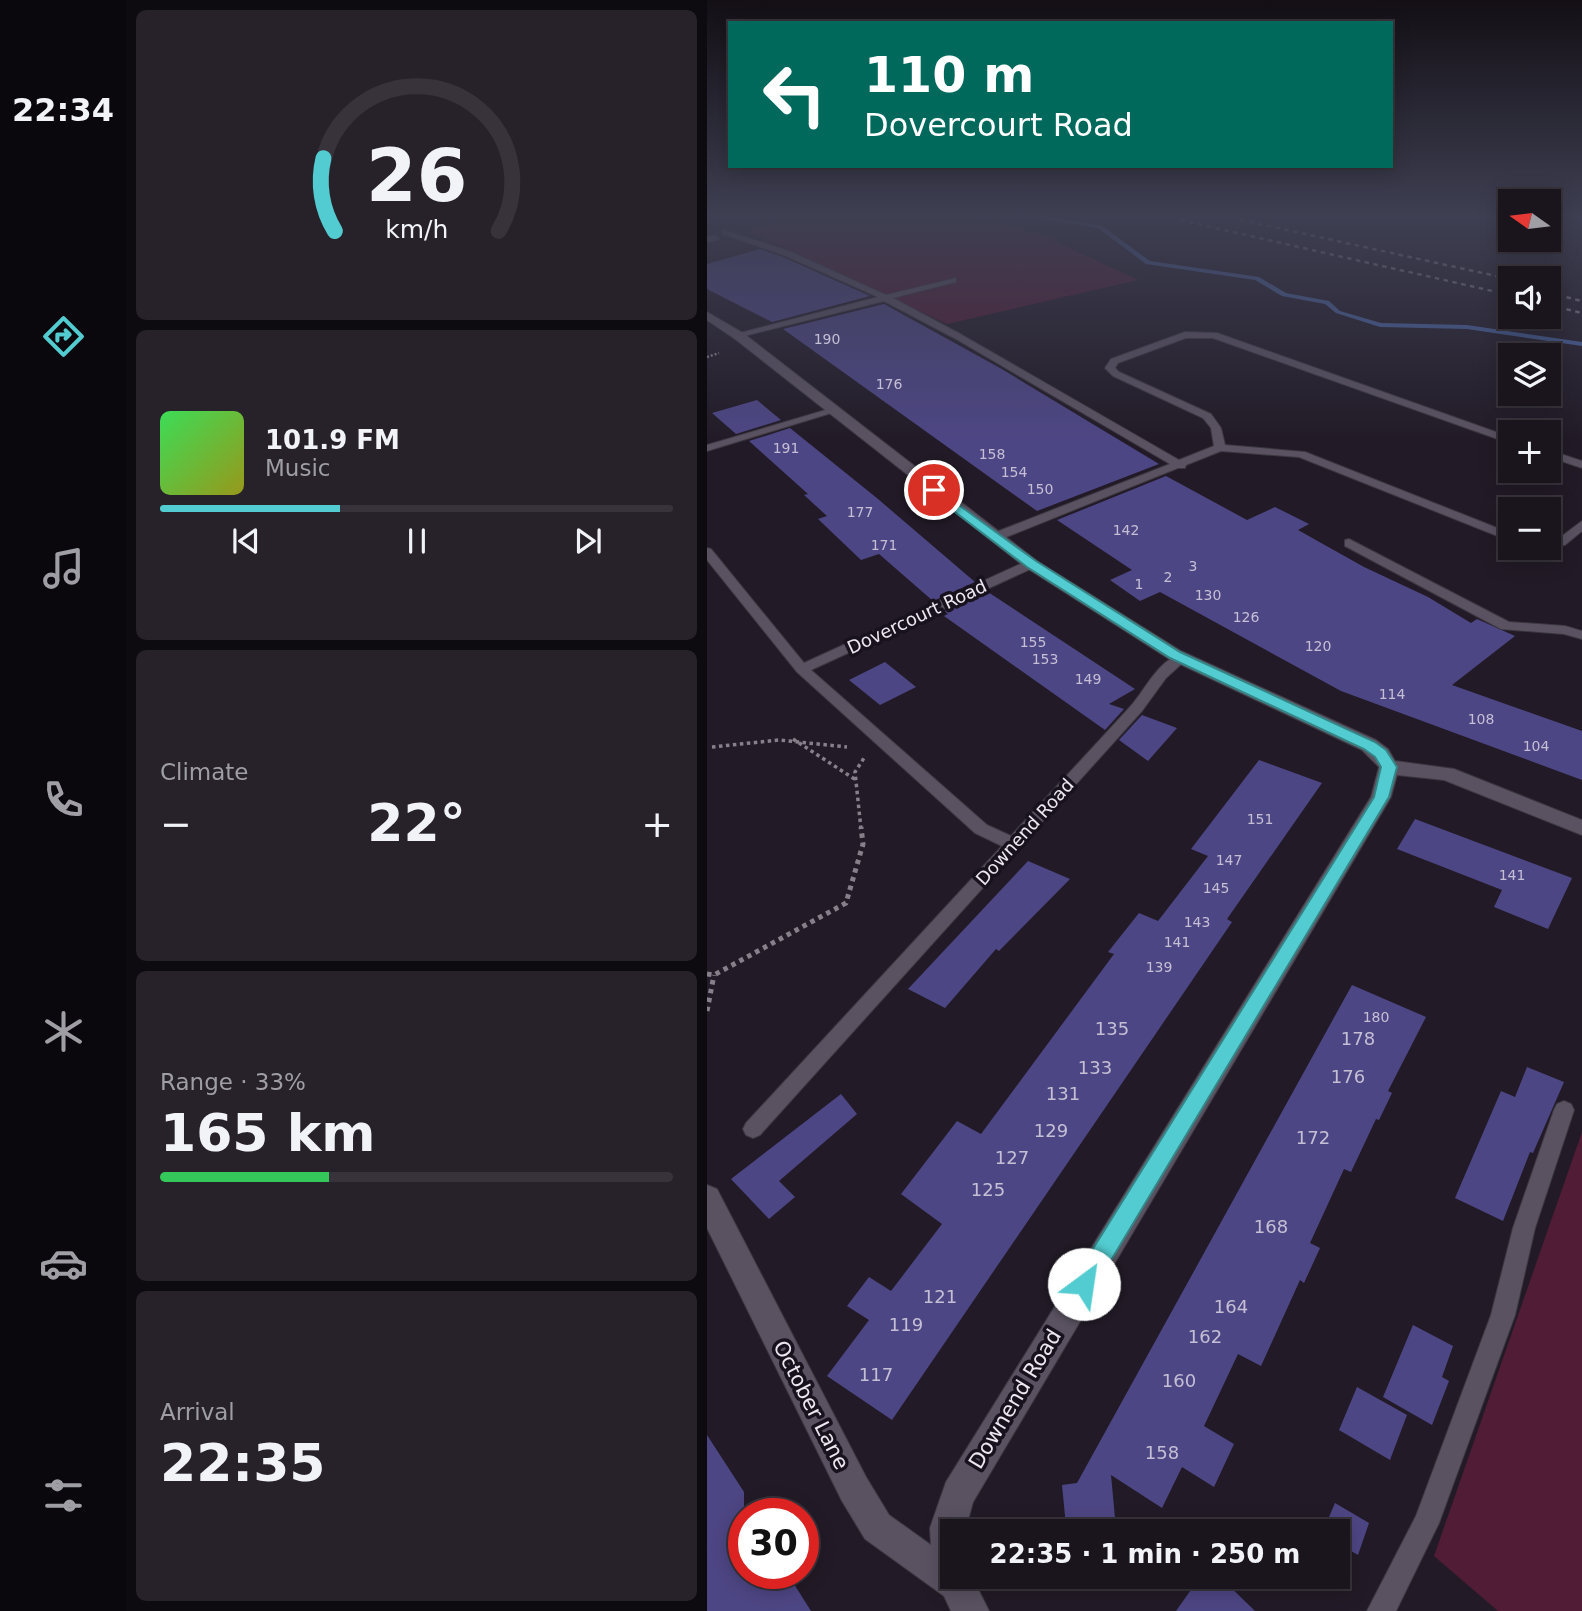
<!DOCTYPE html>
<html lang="en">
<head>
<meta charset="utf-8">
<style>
	:root { --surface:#1a141d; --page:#27212a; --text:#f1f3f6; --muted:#9f9ea4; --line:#38333b; --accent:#52ccd0 }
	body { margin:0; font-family:"DejaVu Sans",sans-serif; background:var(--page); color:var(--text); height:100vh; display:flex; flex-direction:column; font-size:26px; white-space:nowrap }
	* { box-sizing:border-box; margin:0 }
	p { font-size:23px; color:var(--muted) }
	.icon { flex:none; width:38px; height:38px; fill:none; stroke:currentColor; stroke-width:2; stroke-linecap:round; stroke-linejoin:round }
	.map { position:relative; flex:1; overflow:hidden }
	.side { display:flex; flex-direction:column; gap:10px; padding:10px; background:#0e0b10; width:581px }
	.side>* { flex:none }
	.hud { position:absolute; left:21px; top:21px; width:665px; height:147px; border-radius:0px; box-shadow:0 4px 18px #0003,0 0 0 2px var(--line); background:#00695c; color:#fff; overflow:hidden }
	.needle { width:46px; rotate:284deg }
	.tools { position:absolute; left:791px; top:189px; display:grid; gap:14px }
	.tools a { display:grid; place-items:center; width:63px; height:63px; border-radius:0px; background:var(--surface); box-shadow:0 4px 18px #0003,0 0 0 2px var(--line); font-size:35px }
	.speed { position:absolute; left:21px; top:1498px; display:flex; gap:14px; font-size:35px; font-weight:700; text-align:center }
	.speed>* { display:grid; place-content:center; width:91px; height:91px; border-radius:50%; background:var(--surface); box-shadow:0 4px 18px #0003,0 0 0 2px var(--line); line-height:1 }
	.speed .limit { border:10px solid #d22; background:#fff; color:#111 }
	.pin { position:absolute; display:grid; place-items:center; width:60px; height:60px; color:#fff; margin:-30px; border:4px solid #fff; border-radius:50%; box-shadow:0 2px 7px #0007 }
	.me { position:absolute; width:77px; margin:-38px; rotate:31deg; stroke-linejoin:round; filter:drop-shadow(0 0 5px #0008) }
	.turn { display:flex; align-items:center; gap:24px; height:147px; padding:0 21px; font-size:32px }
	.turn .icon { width:91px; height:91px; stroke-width:2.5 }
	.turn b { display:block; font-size:49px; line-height:60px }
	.big { font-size:52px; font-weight:700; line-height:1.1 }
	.side .tile { flex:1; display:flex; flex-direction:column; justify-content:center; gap:10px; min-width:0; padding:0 24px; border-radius:10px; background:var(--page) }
	.side .dial { align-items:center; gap:0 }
	.dial svg { height:182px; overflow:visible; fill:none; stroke:var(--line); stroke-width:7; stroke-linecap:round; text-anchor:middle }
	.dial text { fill:var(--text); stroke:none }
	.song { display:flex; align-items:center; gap:21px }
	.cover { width:84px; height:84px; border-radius:10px; background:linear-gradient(135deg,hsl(130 70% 55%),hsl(60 70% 35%)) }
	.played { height:7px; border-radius:4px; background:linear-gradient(90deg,var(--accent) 35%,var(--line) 35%) }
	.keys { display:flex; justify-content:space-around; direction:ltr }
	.heat { display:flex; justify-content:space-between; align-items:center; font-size:38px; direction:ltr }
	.charge { height:10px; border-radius:5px; background:linear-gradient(90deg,#34c759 33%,var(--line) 0) }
	.trip { position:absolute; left:233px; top:1519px; width:410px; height:70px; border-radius:0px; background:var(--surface); box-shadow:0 4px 18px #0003,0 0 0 2px var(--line); font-weight:700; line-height:70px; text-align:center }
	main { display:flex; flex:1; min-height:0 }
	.tab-bar { display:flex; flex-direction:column; width:126px; justify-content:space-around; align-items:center; background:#0a080c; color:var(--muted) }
	.tab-bar .icon { width:49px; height:49px }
	.tab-bar .active { color:var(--accent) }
	.tab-bar b { font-size:32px; color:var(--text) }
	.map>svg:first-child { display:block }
</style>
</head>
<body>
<main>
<nav class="tab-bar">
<b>22:34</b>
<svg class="icon active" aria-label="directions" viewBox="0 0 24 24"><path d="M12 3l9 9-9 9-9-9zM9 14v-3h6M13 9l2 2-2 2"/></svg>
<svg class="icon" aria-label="music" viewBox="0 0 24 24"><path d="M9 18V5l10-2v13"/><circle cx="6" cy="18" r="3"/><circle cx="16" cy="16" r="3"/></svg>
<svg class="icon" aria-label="phone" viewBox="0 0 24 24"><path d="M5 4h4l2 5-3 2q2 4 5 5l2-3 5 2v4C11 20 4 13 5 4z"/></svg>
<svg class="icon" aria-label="climate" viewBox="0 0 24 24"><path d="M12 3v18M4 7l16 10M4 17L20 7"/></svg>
<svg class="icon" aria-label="car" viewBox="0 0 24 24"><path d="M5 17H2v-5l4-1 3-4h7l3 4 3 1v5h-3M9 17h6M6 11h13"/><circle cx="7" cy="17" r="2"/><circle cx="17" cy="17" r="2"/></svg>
<svg class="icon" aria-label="filters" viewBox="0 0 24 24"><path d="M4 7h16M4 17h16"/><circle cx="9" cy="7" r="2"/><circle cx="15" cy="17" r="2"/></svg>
</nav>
<section class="side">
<div class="tile dial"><svg viewBox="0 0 100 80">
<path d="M14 69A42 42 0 1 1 86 69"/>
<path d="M14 69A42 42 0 0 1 9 37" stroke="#52ccd0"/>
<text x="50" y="56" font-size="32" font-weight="700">26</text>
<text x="50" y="72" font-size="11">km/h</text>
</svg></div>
<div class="tile">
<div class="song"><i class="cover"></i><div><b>101.9 FM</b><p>Music</p></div></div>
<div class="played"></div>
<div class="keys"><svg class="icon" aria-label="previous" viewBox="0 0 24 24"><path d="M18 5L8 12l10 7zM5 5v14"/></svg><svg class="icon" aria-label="pause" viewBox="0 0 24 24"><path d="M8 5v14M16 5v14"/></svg><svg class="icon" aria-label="next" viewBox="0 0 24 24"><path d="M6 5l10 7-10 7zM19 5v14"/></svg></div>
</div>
<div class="tile"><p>Climate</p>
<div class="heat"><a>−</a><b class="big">22°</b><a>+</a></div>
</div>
<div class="tile"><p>Range · 33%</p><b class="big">165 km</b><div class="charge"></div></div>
<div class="tile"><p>Arrival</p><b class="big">22:35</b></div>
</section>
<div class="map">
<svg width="875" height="1611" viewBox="0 0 875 1611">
	<rect width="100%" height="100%" fill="#221b27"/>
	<g fill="#2c2335">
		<polygon points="703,214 803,214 803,232"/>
		<polygon points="842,214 875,214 875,244 842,238"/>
	</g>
	<g fill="#511c35">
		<polygon points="95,214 257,214 337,236 431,280 240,324 43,231"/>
		<polygon points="875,1132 875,1611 791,1611 727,1556"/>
	</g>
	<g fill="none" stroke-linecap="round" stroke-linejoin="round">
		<polygon fill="#48639f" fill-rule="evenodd" points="280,214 336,215 395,226 443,261 552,277 579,293 622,301 633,311 674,323 760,325 875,342 875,346 760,329 673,327 629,313 618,304 575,296 548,280 439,264 391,228 336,219"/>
	</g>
	<g fill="#4d4684">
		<polygon points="53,249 76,257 163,296 65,322 0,289 0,264"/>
		<polygon points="177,304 293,368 452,464 330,511 76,329"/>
		<polygon points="50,400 74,420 29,434 5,413"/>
		<polygon points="83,428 171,499 268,582 226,601 172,554 154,560 111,519 120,516 97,495 101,494 42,441"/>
		<polygon points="459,476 540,520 568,507 602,524 591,530 657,567 721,597 764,623 770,619 808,636 745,685 875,731 875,780 634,691 453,592 433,601 403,580 425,570 350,520"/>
		<polygon points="281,592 428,689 402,704 417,709 398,730 237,616 241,614 238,611"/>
		<polygon points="178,662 209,687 173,705 142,680"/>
		<polygon points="435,715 470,728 441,761 412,740"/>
		<polygon points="552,760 615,783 520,919 525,922 185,1420 120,1376 162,1320 140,1306 162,1277 184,1291 235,1224 194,1194 250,1121 274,1134 407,954 401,952 432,913 451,921 501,856 484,849"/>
		<polygon points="708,819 865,878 841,929 787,907 795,890 690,849"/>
		<polygon points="321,861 363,879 292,951 289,949 238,1008 201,989"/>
		<polygon points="645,985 719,1017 681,1091 685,1093 672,1120 669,1119 644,1172 637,1169 603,1243 613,1248 597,1283 593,1280 554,1366 531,1354 497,1426 527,1444 507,1487 475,1467 455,1508 404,1475 408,1518 359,1526 355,1485 370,1483"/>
		<polygon points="820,1067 857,1082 826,1153 823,1152 796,1221 748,1198 794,1091 808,1097"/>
		<polygon points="134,1094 150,1114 72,1181 88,1197 62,1219 24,1179"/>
		<polygon points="706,1325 746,1346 735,1377 742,1381 725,1425 676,1397"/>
		<polygon points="650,1387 700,1415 683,1460 632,1430"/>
		<polygon points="0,1435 37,1492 37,1573 80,1573 104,1611 0,1611"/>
		<polygon points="628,1503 662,1523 651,1555 630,1543 630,1531 616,1531"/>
		<polygon points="493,1577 513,1577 548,1611 469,1611"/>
	</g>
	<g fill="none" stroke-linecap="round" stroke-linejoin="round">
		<defs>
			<g id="lane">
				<polygon points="16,230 82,251 179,295 249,278 249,282 186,298 255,335 472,460 507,446 504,428 496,418 406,376 398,368 404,359 478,332 510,333 803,437 803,443 799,442 506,338 479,338 411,363 408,368 412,372 504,414 514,428 518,445 598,452 803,533 803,541 592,457 514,451 479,465 478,468 471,468 292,540 284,540 284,534 463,464 249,339 177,301 29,338 29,334 171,297 77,255 16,234"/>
				<polygon points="9,235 12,239 0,242 0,237"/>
				<polygon points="122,409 131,411 0,451 0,445"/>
				<polygon points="842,450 875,461 875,468 842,457"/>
				<polygon points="875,521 875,531 858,545 842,547 842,539 851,539"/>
				<polygon points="642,539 802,622 858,626 875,631 875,639 857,634 794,629 638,546 638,540"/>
				<path d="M0,548L4,549L97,663L320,561H328V567L104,670L280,825L304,836C343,793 383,751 422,708C438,691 450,661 474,654L481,658L459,678L435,711L53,1135L46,1138L39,1135L36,1129L39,1123L295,846L268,833L90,672L0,560Z"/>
				<polygon points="857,1101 864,1104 867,1110 828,1228 808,1315 732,1523 689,1611 660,1611 709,1516 784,1315 806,1228 847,1110 850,1104"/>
			</g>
			<polygon id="street" points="0,312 36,333 330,561 474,651 669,740 681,749 688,761 747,769 875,820 875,835 737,780 690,775 684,797 266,1502 258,1531 245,1531 245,1577 265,1577 282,1611 244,1611 237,1596 158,1539 135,1501 0,1228 0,1185 10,1189 159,1477 182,1515 224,1545 223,1528 239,1482 664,797 672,767 655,750 462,659 318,567 28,339 0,320"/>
		</defs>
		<use href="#lane" stroke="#3c3841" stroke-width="2"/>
		<use href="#street" stroke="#3c3841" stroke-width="2"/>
		<g stroke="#86808b" stroke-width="2.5" stroke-dasharray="2 2" stroke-linecap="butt">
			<polyline points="420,214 424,214"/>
			<polyline points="52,218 65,214"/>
			<polyline points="0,357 12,353"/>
		</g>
		<g stroke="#86808b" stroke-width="3.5" stroke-dasharray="3.5 3.5" stroke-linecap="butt">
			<polyline points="86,739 149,780"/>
			<polyline points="5,747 72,740 140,747"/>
			<polyline points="154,829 148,772 157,758"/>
		</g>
		<g stroke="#86808b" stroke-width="5" stroke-dasharray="4.5 4.5" stroke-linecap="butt">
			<polyline points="0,974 7,975 139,903 156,844 154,827"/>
			<polyline points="0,1011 7,975"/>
		</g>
		<use href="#lane" fill="#5a5261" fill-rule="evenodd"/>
		<use href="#street" fill="#5a5261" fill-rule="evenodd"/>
		<g stroke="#88828d" stroke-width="2.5" stroke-dasharray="4.5 4.5" stroke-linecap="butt">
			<polyline points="447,214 803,295"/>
			<polyline points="507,214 803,279"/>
			<polyline points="842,293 875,301"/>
			<polyline points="842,305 875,313"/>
		</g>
	</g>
	<linearGradient id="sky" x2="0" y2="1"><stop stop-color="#130f15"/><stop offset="0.49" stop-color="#3e3f52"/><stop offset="1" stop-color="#3e3f52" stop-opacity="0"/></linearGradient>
	<rect width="875" height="440" fill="url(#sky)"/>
	<polygon fill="#52ccd0" stroke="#358587" stroke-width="2" points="227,487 329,561 473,652 668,742 679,750 690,767 682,797 385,1292 377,1295 369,1292 365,1284 369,1276 667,797 674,767 668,757 657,749 463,658 320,567 223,493 221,490"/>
	<g text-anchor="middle" stroke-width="7" stroke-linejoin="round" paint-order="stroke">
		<g font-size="14" fill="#c4bfd5">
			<text x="120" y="344">190</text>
			<text x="182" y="389">176</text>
			<text x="79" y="453">191</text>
			<text x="285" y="459">158</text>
			<text x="307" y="477">154</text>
			<text x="333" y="494">150</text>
			<text x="153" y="517">177</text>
			<text x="419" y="535">142</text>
			<text x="177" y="550">171</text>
			<text x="486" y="571">3</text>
			<text x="461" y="582">2</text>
			<text x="432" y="589">1</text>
			<text x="501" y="600">130</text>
			<text x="539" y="622">126</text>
			<text x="326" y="647">155</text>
			<text x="611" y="651">120</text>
			<text x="338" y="664">153</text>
			<text x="381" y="684">149</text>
			<text x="685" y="699">114</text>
			<text x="774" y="724">108</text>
			<text x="829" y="751">104</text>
			<text x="553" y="824">151</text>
			<text x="522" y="865">147</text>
			<text x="805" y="880">141</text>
			<text x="509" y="893">145</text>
			<text x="490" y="927">143</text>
			<text x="470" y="947">141</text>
			<text x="452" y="972">139</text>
			<text x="669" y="1022">180</text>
		</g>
		<g font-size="18" fill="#ece7f0" stroke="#18121e">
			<text transform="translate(210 617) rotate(-25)" y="6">Dovercourt Road</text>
			<text transform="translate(318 832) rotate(-48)" y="6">Downend Road</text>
		</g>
		<g font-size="18" fill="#c4bfd5">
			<text x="405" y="1035">135</text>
			<text x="651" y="1045">178</text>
			<text x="388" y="1074">133</text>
			<text x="641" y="1083">176</text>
			<text x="356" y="1100">131</text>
			<text x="344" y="1137">129</text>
			<text x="606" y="1144">172</text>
			<text x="305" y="1164">127</text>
			<text x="281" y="1196">125</text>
			<text x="564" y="1233">168</text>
			<text x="233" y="1303">121</text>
			<text x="524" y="1313">164</text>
			<text x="199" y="1331">119</text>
			<text x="498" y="1343">162</text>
			<text x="169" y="1381">117</text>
			<text x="472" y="1387">160</text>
			<text x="455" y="1459">158</text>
		</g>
		<g font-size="21" fill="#ece7f0" stroke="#18121e">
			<text transform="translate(308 1399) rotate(-59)" y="7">Downend Road</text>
			<text transform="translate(104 1405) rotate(63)" y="7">October Lane</text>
		</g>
	</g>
</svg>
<div class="tools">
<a><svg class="needle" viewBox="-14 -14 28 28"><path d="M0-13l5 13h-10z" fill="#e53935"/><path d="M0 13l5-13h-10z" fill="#9f9ea4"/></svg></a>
<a><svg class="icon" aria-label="sound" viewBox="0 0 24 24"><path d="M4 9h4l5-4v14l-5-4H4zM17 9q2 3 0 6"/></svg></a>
<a><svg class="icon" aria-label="layers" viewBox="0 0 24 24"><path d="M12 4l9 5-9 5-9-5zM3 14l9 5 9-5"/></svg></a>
<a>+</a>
<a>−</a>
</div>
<div class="speed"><div class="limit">30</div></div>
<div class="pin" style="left:227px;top:490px;background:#d93025"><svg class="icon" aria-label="arrive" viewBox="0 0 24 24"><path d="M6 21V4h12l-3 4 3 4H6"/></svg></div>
<svg class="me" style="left:377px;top:1284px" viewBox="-20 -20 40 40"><circle r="19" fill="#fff"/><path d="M0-13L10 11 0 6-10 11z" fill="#52ccd0"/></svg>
<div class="trip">22:35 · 1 min · 250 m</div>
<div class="hud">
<div class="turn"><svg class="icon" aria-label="left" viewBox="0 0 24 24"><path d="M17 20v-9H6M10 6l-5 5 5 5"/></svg><div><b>110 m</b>Dovercourt Road</div></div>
</div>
</div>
</main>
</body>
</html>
